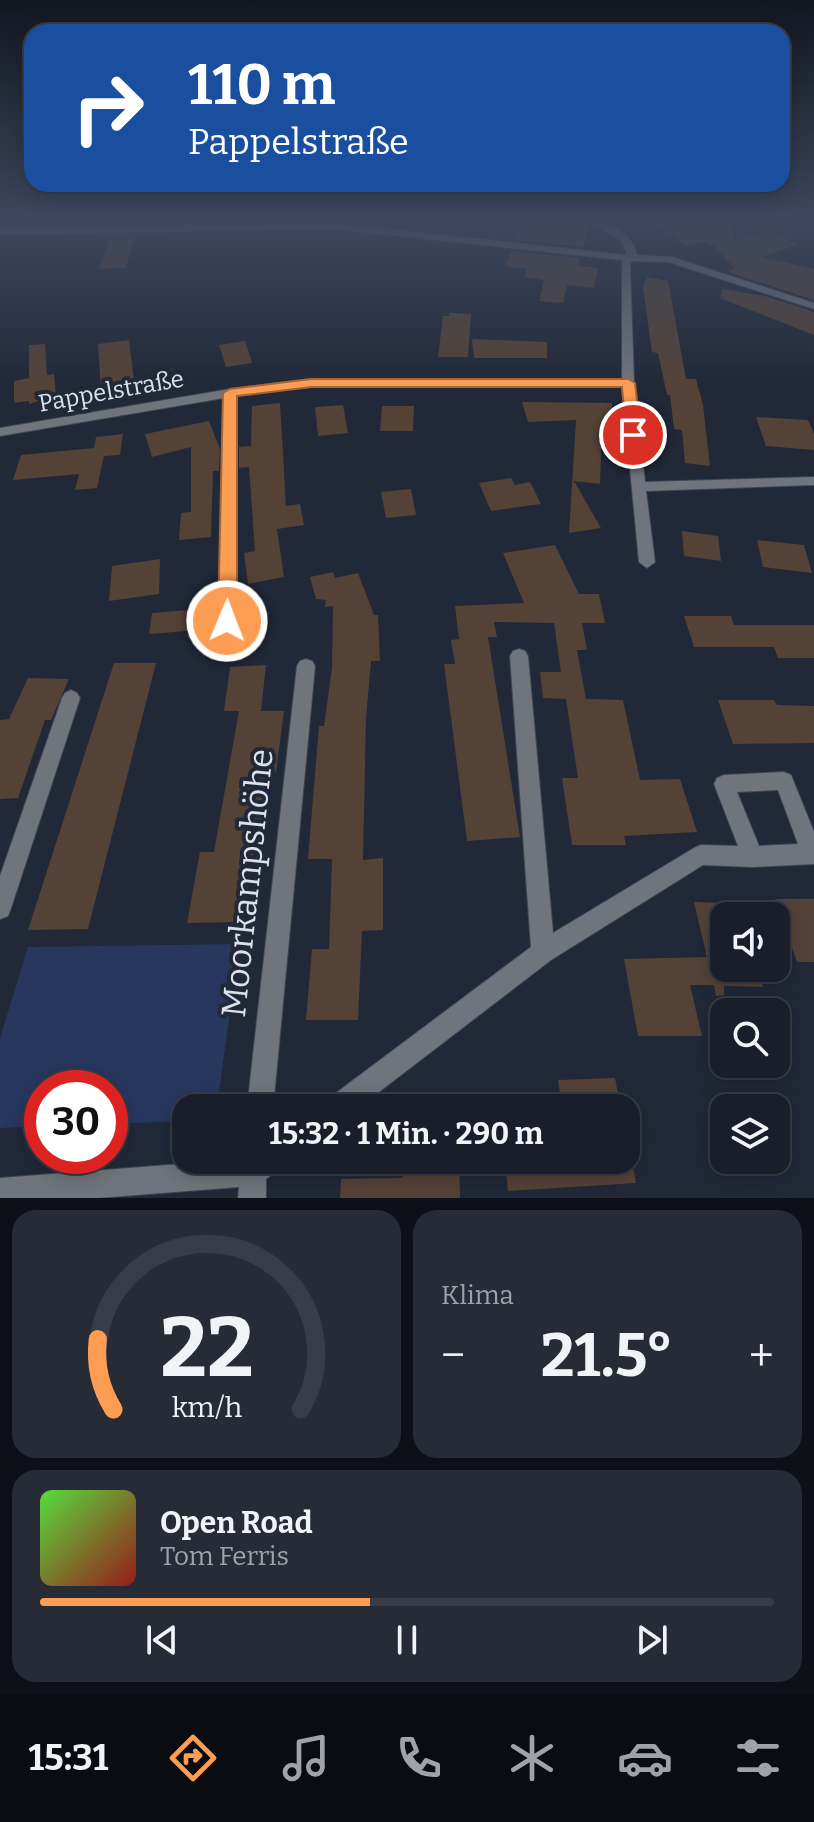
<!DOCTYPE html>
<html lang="de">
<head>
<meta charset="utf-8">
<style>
	:root { --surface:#191e2a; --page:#262b36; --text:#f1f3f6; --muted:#9fa2a8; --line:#373c47; --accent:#fd9d54 }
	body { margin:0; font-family:Bitter,serif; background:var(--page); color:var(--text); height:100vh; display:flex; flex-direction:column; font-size:30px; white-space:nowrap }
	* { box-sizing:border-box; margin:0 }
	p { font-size:26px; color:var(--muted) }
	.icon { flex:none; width:44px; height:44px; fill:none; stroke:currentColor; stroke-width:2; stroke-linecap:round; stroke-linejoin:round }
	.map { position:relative; height:1198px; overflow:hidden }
	.side { display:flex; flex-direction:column; gap:12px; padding:12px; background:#0e1017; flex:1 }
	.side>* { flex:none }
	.top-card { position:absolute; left:24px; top:24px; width:766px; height:168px; border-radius:24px; box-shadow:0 4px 20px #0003,0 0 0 2px var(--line); background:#1a4fa0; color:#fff; overflow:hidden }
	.tools { position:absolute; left:710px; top:902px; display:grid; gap:16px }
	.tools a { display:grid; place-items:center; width:80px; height:80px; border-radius:16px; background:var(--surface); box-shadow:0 4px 20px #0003,0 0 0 2px var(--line); font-size:40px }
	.speed { position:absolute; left:24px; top:1070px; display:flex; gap:16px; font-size:40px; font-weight:700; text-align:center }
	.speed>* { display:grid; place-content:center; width:104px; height:104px; border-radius:50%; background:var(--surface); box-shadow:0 4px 20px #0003,0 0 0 2px var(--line); line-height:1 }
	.speed .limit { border:12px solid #d22; background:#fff; color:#111 }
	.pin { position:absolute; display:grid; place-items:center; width:68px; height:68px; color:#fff; margin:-34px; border:4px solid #fff; border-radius:50%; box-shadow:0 2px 8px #0007 }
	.me { position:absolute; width:88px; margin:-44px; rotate:1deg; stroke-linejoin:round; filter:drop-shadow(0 0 6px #0008) }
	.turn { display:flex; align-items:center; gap:28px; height:168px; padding:0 32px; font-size:36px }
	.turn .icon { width:104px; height:104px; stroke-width:2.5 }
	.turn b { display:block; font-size:56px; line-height:68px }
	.big { font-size:60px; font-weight:700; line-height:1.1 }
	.side .tile { flex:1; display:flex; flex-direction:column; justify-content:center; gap:12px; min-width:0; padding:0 28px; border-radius:24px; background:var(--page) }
	.side .dial { align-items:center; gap:0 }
	.dial svg { height:208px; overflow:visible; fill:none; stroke:var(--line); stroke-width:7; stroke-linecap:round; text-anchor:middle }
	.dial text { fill:var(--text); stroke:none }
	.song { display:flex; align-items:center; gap:24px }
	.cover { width:96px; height:96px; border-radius:12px; background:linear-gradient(135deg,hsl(110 70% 55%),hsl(0 70% 35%)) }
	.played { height:8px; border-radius:4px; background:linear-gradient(90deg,var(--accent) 45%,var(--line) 45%) }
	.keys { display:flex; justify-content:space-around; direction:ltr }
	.heat { display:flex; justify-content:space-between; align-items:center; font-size:44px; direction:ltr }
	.side .tiles { flex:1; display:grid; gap:12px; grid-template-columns:1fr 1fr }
	.tile:last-child { grid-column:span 2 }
	.trip { position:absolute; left:172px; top:1094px; width:468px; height:80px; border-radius:24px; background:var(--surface); box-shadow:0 4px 20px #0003,0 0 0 2px var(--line); font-weight:700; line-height:80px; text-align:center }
	.dock { display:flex; height:128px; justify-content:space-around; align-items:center; background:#0a0c11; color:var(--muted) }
	.dock .icon { width:56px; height:56px }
	.dock .active { color:var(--accent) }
	.dock b { font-size:36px; color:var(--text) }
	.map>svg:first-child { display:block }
</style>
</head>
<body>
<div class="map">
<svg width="814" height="1198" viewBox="0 0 814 1198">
	<rect width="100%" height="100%" fill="#212838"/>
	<polygon fill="#27375e" points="239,944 217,1108 186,1108 186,1121 110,1124 110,1088 42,1088 42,1126 0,1128 0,1038 28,947"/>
	<g fill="#544237">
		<polygon points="526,220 585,220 589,224 583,247 517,240"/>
		<polygon points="650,220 732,220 734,241 766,230 798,244 762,257 814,269 814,300 728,272 734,268 715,247 703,241 687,247"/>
		<polygon points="133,239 126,268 99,269 109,241"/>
		<polygon points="512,251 580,258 578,266 598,268 594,288 567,285 563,303 539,301 544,280 525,277 527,269 505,266"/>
		<polygon points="647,277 668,281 686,379 696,379 703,405 710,466 685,463 682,430 674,429 670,395 667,395 658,353 652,352 643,287"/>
		<polygon points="722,289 765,296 814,312 814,335 720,298"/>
		<polygon points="449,313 471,314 468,357 438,357 443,316 449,316"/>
		<polygon points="472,339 547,342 547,358 474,358"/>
		<polygon points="129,340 134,381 124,383 125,387 101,391 98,344"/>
		<polygon points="245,341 252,363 226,367 219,345"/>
		<polygon points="45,344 47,375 54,374 56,396 29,404 29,401 14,403 14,381 29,378 29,345"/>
		<polygon points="522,402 612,403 612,418 603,418 605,424 602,424 600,484 574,481 601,528 569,533 576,420 528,422"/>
		<polygon points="280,403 286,506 300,504 304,525 277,529 284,577 248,584 244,553 255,551 249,467 239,468 239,447 251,446 252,406"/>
		<polygon points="343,405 348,433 318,436 315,407"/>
		<polygon points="382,406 414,406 413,431 380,431"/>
		<polygon points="756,417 808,420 814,434 814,450 766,446"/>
		<polygon points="209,421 220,449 219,471 213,471 211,537 179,540 181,513 191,512 191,447 152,457 145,434"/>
		<polygon points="123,434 120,455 104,456 97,488 75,490 79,474 13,480 21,455 94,448 96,437"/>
		<polygon points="511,478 515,485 530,482 541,504 491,511 479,483"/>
		<polygon points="411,489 416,515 386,518 381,492"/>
		<polygon points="682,531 718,536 721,561 684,556"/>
		<polygon points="757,540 804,545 812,573 763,567"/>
		<polygon points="555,545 579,594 599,594 605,623 582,623 587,650 577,650 586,699 623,700 640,780 680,779 697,832 624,836 626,845 572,845 562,778 578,778 566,699 543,698 540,672 561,672 554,623 494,622 497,637 488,637 520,837 467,841 444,664 455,664 451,640 459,639 455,606 524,603 503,553"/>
		<polygon points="160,559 159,594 109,601 112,566"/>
		<polygon points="333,572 335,578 358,573 374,615 378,615 380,661 371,661 366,719 363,860 383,858 383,930 362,931 358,1020 306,1020 312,949 329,949 332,859 308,859 319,726 324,726 332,668 333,606 325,607 326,600 316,599 310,577"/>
		<polygon points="189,610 187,631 149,634 152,613"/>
		<polygon points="684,616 731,616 734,625 814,625 814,658 778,658 774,647 694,647"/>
		<polygon points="114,663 156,663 88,929 28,930"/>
		<polygon points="266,665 261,711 284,711 276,772 271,771 265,848 254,849 244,922 187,923 200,852 214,852 239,711 224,711 230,667"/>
		<polygon points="28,678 69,679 51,720 45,720 18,798 0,799 0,720 9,719"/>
		<polygon points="718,700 774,700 777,705 814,706 814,743 733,744"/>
		<polygon points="775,899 814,899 814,962 797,962"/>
		<polygon points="694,902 724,903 724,968 758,968 763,987 724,986 724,995 716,996 714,985 690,985 702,1036 638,1036 624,959 707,957"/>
		<polygon points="615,1078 621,1108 562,1108 558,1080"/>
		<polygon points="403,1160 459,1160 460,1198 340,1198 341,1179 403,1178"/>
		<polygon points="505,1160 632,1160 636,1183 508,1191"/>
	</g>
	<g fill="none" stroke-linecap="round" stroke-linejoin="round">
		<defs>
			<g id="street">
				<path d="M588,220C609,220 633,233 637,255L672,257L814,303V309L668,262L633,261L630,263L634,383L645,482L814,477V485L646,491L655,562L647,568L639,562L622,387H311L236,396L235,621L233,626H221L219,621L224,398L0,436V428L230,389L311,379H622V260L334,229L0,234V228L334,223L627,255L621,241Z"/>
				<path d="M519,649L525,651L528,656L553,933L694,848L701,845L738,846L714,784L717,778L724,775L784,772L791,775L814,832V864L753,867L703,865L551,960L358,1108H324L328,1099L531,947L510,656L513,651ZM778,790L798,844L759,846L737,792Z"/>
				<polygon points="306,659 312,661 315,666 273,1108 247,1108 297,666 300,661"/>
				<polygon points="71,690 77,693 80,698 11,908 8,916 0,919 0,876 62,698 65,693"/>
				<polygon points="233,1160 281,1160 278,1170 266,1179 266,1198 238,1198 239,1187 98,1198 0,1198 0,1178"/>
			</g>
		</defs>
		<use href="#street" stroke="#3f4655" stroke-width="2"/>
		<use href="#street" fill="#70747c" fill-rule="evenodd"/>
	</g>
	<linearGradient id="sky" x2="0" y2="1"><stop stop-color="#12161f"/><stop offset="0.57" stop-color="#3d485e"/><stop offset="1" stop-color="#3d485e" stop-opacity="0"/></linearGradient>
	<rect width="814" height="388" fill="url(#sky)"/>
	<polygon fill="#fd9d54" stroke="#a46637" stroke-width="2" points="311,379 628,379 635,383 641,435 633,439 626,435 622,387 311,387 237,396 237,621 234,627 221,627 218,621 223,393 230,389"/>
	<g text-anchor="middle" stroke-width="8" stroke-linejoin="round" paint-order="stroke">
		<g font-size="24" fill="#dce1ec" stroke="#212838">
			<text transform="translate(111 391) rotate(-10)" y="8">Pappelstraße</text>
		</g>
		<g font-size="34" fill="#dce1ec" stroke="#212838">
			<text transform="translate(247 883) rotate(-84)" y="12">Moorkampshöhe</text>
		</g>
	</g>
</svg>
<div class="tools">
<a><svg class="icon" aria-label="sound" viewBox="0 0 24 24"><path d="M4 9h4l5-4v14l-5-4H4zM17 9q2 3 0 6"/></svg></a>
<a><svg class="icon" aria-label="search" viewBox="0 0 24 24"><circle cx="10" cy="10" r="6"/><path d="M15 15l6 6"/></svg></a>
<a><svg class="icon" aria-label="layers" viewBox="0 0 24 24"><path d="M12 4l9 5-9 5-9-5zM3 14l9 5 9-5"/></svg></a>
</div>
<div class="speed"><div class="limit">30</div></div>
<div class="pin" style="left:633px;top:435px;background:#d93025"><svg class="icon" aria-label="arrive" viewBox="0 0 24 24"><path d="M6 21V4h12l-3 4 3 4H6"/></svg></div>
<svg class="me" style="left:227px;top:621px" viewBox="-20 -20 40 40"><circle r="17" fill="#fd9d54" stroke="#fff" stroke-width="3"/><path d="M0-11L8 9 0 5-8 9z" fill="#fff"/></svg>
<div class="trip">15:32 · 1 Min. · 290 m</div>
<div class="top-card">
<div class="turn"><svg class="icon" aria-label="right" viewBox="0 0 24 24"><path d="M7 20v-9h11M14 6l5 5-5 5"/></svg><div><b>110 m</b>Pappelstraße</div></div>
</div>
</div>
<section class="side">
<div class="tiles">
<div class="tile dial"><svg viewBox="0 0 100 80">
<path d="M14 69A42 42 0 1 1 86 69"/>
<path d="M14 69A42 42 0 0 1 8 42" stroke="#fd9d54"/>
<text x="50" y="56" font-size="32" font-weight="700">22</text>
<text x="50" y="72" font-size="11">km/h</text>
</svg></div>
<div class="tile"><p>Klima</p>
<div class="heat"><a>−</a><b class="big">21.5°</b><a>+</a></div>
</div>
<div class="tile">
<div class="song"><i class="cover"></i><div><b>Open Road</b><p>Tom Ferris</p></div></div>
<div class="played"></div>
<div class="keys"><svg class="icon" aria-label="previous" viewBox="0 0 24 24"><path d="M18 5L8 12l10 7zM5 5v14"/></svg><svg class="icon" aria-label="pause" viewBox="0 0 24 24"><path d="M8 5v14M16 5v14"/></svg><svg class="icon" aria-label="next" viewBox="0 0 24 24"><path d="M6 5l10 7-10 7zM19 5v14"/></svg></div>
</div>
</div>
</section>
<nav class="dock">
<b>15:31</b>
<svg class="icon active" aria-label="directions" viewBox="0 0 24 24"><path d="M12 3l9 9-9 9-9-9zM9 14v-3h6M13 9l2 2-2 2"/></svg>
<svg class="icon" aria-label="music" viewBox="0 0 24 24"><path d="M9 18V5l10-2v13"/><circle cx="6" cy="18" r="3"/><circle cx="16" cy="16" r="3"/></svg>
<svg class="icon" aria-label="phone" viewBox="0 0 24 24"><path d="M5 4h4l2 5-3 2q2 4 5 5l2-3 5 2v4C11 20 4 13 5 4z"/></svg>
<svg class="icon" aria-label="climate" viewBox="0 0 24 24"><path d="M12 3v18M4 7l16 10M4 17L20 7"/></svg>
<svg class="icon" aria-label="car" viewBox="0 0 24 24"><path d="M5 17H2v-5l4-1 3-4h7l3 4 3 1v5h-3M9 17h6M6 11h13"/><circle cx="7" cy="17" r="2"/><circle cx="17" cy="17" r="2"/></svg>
<svg class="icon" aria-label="filters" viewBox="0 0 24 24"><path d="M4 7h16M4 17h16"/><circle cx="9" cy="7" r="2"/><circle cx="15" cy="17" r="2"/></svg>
</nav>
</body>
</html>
